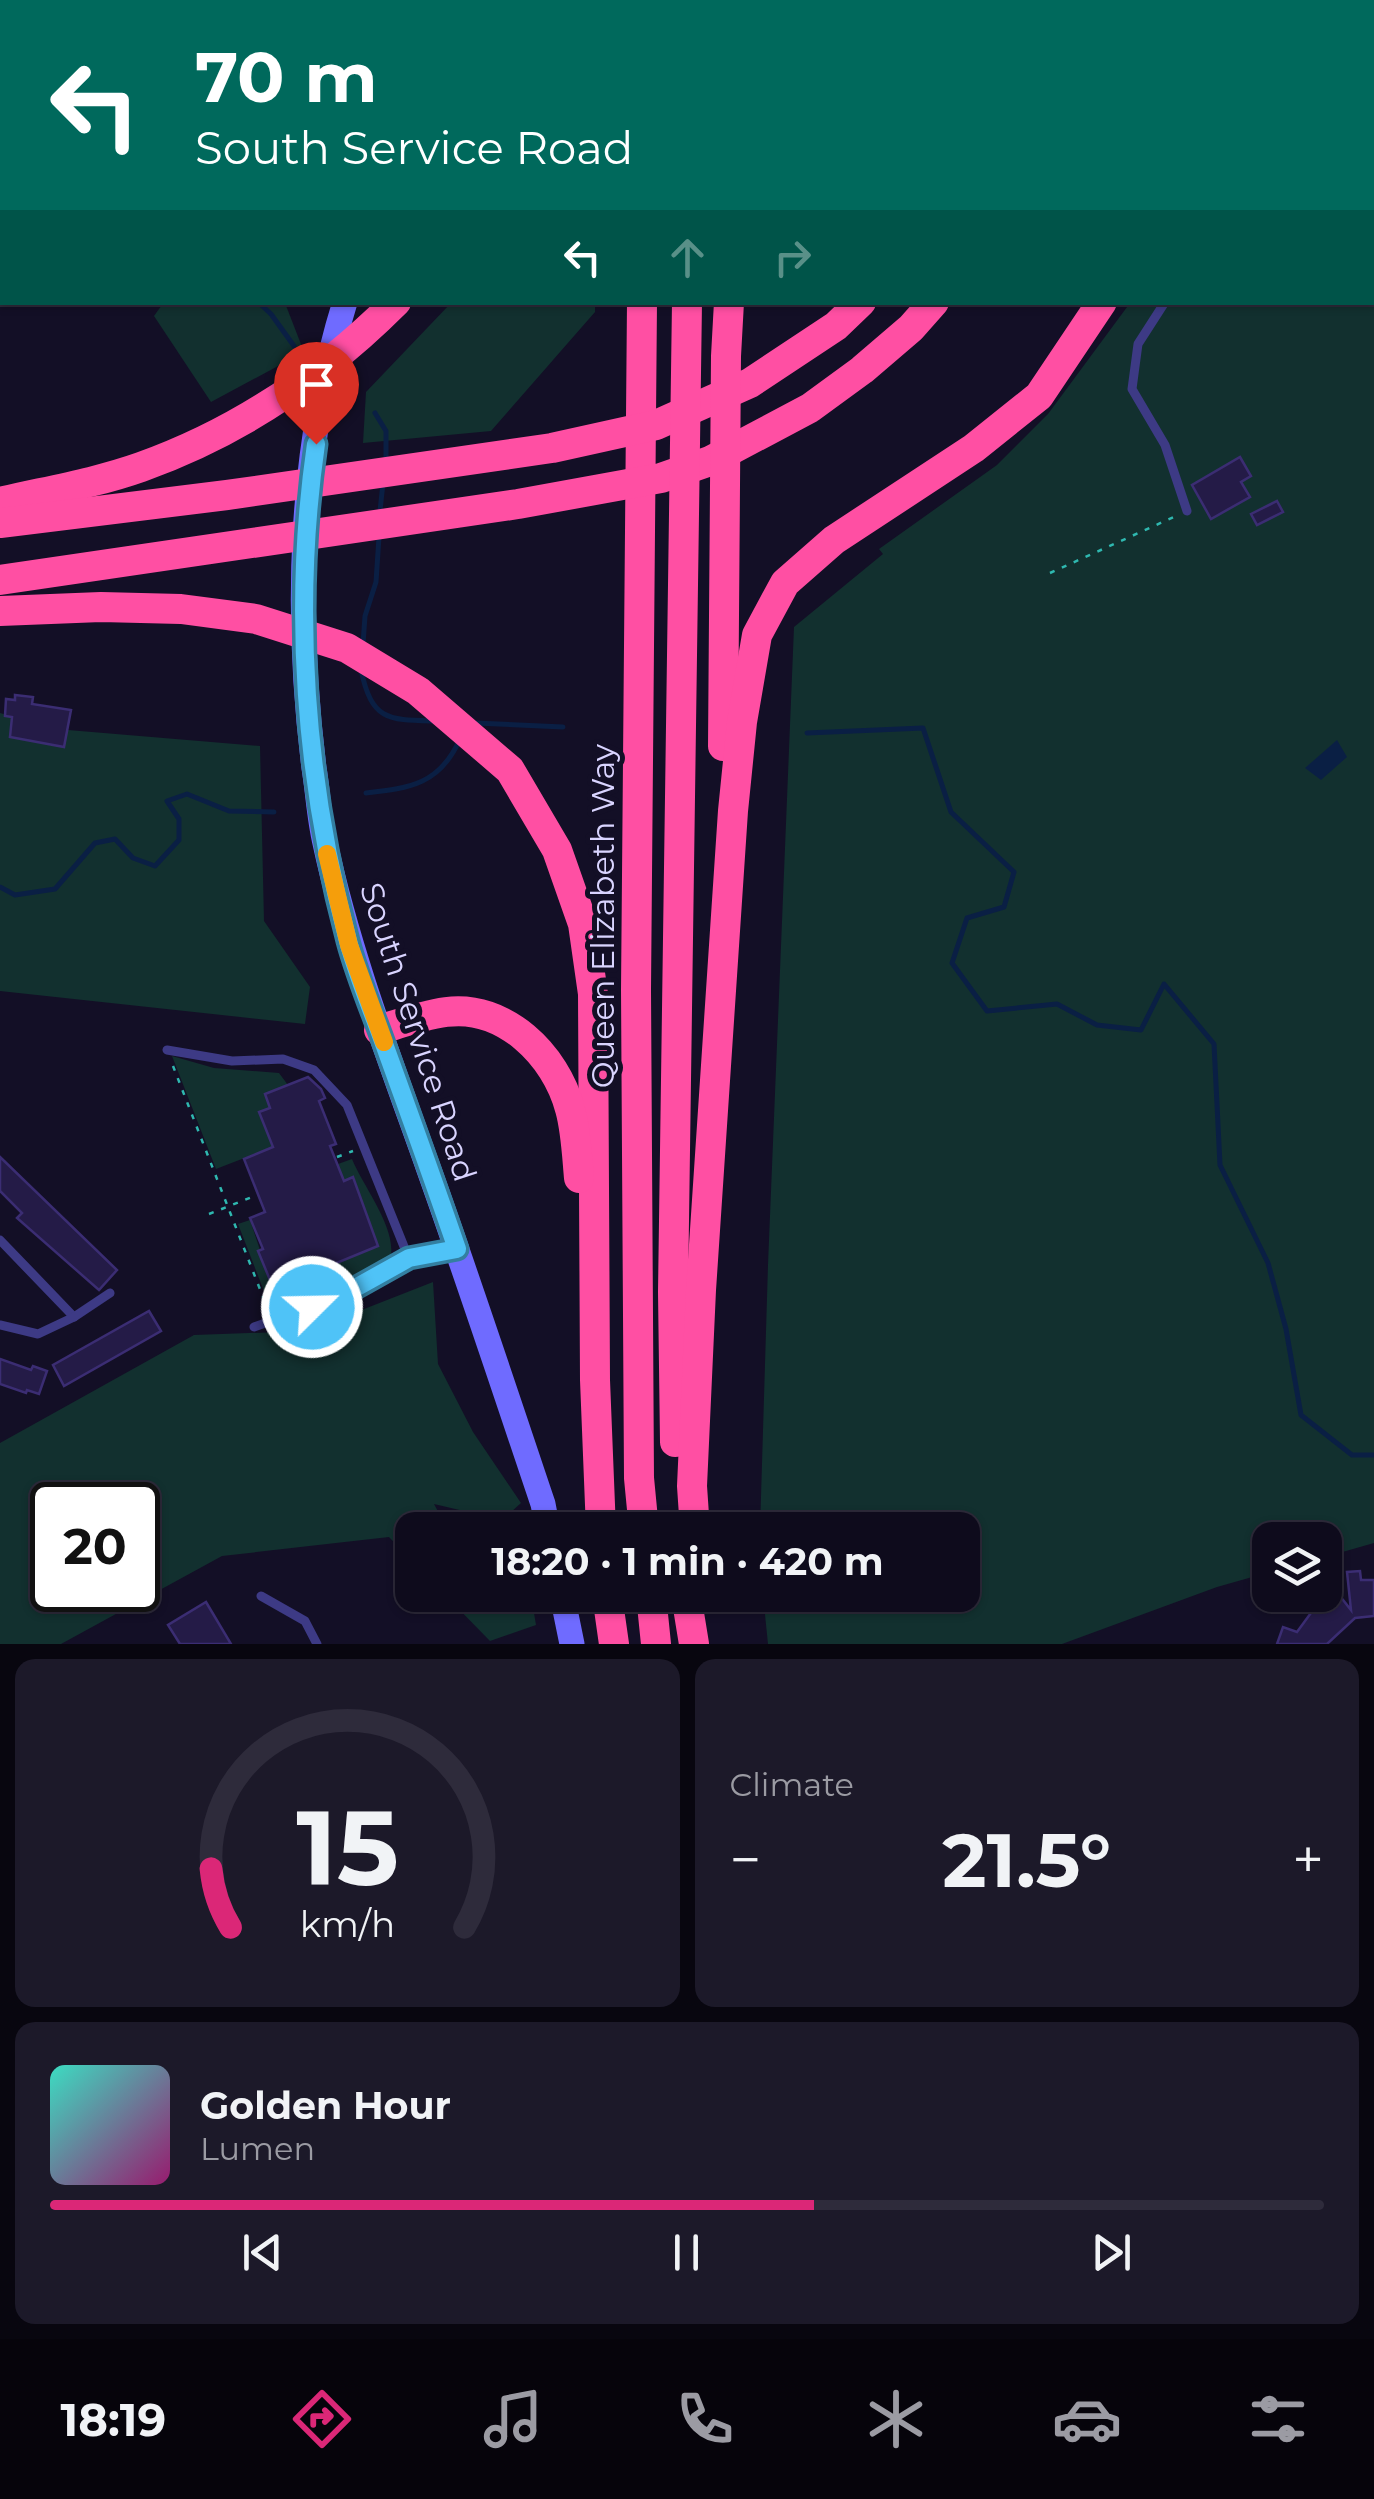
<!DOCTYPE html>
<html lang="en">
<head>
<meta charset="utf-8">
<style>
	:root { --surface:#0e0b1c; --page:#1c1929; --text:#f1f3f6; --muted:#9b9ba3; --line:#2e2b3b; --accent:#db2777 }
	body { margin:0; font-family:Montserrat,sans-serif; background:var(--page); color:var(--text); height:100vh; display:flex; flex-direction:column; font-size:38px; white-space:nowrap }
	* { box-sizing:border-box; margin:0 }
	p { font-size:32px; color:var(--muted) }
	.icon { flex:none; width:55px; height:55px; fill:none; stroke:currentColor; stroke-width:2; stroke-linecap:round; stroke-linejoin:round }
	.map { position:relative; height:1644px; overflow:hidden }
	.details { display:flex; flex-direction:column; gap:15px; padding:15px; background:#08060f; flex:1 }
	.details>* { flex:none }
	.hud { position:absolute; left:0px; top:0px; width:1375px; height:305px; box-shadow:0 2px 8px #0004,0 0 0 2px var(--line); background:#00695c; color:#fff; overflow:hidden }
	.buttons { position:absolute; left:1252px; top:1522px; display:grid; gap:20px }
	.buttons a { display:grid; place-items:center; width:90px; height:90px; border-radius:20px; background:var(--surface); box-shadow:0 2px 8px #0004,0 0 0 2px var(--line); font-size:50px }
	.speed { position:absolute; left:30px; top:1482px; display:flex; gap:20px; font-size:50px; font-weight:700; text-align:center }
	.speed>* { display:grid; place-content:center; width:130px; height:130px; border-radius:50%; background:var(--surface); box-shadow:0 2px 8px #0004,0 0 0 2px var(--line); line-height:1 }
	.speed .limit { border:5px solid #111; border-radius:15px; background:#fff; color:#111 }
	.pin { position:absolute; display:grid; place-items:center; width:85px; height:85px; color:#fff; margin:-102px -42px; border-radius:50% 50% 50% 0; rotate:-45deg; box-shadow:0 0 10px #0007 }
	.pin .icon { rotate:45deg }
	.me { position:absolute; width:110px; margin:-55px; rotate:67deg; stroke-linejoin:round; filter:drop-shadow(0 0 8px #0008) }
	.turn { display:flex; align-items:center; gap:35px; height:210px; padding:0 30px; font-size:45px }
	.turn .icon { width:130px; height:130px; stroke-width:2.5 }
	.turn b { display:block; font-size:70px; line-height:85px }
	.lanes { display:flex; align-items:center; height:95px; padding:0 30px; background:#0003; justify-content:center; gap:50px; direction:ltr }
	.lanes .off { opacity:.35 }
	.big { font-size:75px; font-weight:700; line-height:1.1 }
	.details .widget { flex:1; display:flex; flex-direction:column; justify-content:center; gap:15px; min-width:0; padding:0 35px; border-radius:20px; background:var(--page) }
	.details .dial { align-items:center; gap:0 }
	.dial svg { height:260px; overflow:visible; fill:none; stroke:var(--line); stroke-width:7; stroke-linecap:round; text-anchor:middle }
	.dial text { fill:var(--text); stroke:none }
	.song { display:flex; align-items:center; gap:30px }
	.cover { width:120px; height:120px; border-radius:15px; background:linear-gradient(135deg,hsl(170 70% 55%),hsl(320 70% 35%)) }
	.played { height:10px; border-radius:5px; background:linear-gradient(90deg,var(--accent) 60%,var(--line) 60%) }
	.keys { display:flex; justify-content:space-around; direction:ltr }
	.heat { display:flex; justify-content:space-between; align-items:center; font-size:55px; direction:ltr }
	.details .tiles { flex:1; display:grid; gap:15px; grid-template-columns:1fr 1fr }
	.widget:last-child { grid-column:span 2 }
	.trip { position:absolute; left:395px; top:1512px; width:585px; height:100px; border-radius:20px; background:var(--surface); box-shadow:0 2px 8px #0004,0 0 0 2px var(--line); font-weight:700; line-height:100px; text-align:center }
	.tabs { display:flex; height:160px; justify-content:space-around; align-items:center; background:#06040b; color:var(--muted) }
	.tabs .icon { width:70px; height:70px }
	.tabs .selected { color:var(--accent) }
	.tabs b { font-size:45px; color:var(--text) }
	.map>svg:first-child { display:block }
</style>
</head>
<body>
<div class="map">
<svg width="1374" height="1644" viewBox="0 0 1374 1644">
	<rect width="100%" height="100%" fill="#130f26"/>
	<g fill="#12302f" fill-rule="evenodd">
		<polygon points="1230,0 1374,0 1374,1543 1325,1557 1325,1540 1270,1540 1270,1572 1217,1587 1062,1644 768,1644 763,1595 962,1595 962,1530 760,1530 768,1265 794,627 883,554 879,549 997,465 1048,414 1130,303 1372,302 1372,2 1229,2"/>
		<polygon points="164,302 285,303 304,352 211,402 154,316"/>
		<polygon points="451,303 595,303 595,312 491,431 363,443 366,392"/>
		<polygon points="0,713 56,729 260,746 264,921 310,987 305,1024 0,991"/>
		<polygon points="172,1056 214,1068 279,1073 288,1085 265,1094 270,1108 259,1113 273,1147 216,1169"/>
		<path d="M352,1159C363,1186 395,1226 391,1255C361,1282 312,1307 272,1312L238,1224L250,1220L270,1280L274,1279L278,1287L378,1246L354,1177L344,1180L338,1164Z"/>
		<path d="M433,1282L438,1364L473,1432L521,1503L502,1520L434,1504L448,1530H412V1561L389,1537L222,1556L61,1644H0V1443L194,1335L308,1331ZM52,1505H138V1590H52Z"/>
		<polygon points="445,1595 531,1595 536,1625 490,1641"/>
	</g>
	<polygon fill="#0a1f44" points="1337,740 1347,757 1321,780 1305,768"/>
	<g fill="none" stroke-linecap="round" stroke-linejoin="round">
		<g stroke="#0a1f44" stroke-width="5">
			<polyline points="107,0 108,2"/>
			<polyline points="258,302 271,314 294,346"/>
			<polyline points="375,413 386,431 386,462"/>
			<polyline points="380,511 383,483"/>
			<polyline points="363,644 365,616 376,582 379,537"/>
			<path d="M361,670C372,721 388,720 435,721"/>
			<polyline points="475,723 563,727"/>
			<polyline points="807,733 923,728 951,812 1014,872 1004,907 967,918 952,963 987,1011 1057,1004 1097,1025 1141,1030 1164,984 1214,1044 1220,1165 1268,1263 1286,1329 1301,1415 1352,1455 1374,1455"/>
			<path d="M366,793C411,788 440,784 460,739"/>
			<polyline points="0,887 15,895 55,889 95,843 115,839 133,858 155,866 179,840 179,819 167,801 187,794 229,811 274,812"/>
		</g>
	</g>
	<g fill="#241b47" stroke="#3b2d73" stroke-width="2.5">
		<polygon points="1240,457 1251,476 1241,482 1250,497 1211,519 1192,485"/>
		<polygon points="1277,501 1283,512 1257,525 1251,514"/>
		<polygon points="15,695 33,697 32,704 71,710 64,747 10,737 12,717 5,716 6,699 15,700"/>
		<polygon points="308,1077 321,1089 325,1098 319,1101 336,1144 330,1146 344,1181 353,1177 378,1246 278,1287 274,1278 270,1280 258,1251 263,1249 250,1218 265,1212 244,1159 273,1147 259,1112 270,1108 265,1094"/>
		<polygon points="0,1157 117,1270 99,1290 17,1218 22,1213 0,1191"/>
		<polygon points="149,1311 161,1331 64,1386 53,1365"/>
		<polygon points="0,1359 31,1370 33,1366 47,1371 39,1394 27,1390 26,1393 0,1384"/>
		<polygon points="1360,1571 1361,1580 1374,1580 1374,1616 1355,1618 1327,1644 1277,1644 1283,1627 1297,1632 1316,1606 1312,1601 1325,1595 1332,1586 1351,1610 1347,1572"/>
		<polygon points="206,1602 231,1644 180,1644 168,1625"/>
	</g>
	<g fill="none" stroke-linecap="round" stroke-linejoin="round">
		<g stroke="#2fb8b0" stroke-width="2.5" stroke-dasharray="5 8" stroke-linecap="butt">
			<polyline points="1050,573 1176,516"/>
			<polyline points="173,1066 263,1297 293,1282"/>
			<polyline points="337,1157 353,1151"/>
			<polyline points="209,1214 257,1195"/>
		</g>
		<g stroke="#3d3a85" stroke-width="9">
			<polyline points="1262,2 1263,0"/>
			<polyline points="1165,302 1138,344 1132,389 1165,445 1187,511"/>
			<polyline points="167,1050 232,1061 283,1059 314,1070 347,1105 409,1259"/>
			<polyline points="0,1240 74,1317"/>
			<polyline points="0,1325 38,1334 74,1317 110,1293"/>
			<polyline points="254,1327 341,1296 409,1259 454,1249"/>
			<polyline points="261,1596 305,1621 317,1644"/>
		</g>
		<g stroke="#3d3a85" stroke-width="22">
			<polyline points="236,2 252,0"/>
			<polyline points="0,39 2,39"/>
		</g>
		<g stroke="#6f6bff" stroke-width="25">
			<polyline points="440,2 441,0"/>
			<path d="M345,302C299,450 295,615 314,768C318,792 319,818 325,843C349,954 390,1060 428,1167C468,1279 505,1391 543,1504L548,1530"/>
			<polyline points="562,1595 572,1644"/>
		</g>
		<g stroke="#ff4fa3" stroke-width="30">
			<polyline points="947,0 950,2"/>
			<polyline points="574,2 575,0"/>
			<polyline points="646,2 646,0"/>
			<polyline points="692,2 692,0"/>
			<polyline points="804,2 806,0"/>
			<polyline points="1074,2 1074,0"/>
			<polyline points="1204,2 1204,0"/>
			<polyline points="642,302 636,990 639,1478 644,1530"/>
			<path d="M0,502C47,491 96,483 141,467C239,432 323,375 396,302"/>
			<polyline points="0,523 227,495 552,448 656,425 750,383 836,326 861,302"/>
			<polyline points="0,580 518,504 661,478 710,461 810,408 862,370 911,328 934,302"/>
			<polyline points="0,611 101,607 181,609 256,619 347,648 418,691 510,770 557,850 583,924 593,994 595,1380 601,1530"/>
			<polyline points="723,746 726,356 729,302"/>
			<path d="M379,1030C401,1023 423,1015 446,1012C504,1004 556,1055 570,1109C576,1130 577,1156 579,1178"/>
			<polyline points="675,1442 673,1292 687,302"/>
			<polyline points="695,1530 692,1486 701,1290 733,811 742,722 757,635 785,583 834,540 974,448 1039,396 1102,302"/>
			<polyline points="607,1595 614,1644"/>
			<polyline points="651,1595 656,1644"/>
			<polyline points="686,1595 694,1644"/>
		</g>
	</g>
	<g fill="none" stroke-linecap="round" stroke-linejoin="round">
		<defs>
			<path id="route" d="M312,1307L341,1296L409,1258L457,1249C433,1179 408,1110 383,1041C371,1008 357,975 348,941C305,780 292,609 316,444"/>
		</defs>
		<use href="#route" stroke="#337fa1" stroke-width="25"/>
		<use href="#route" stroke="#4fc3f7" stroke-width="18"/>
		<polyline stroke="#f59e0b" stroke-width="18" points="327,854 349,945 384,1042"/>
	</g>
	<g text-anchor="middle" stroke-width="10" stroke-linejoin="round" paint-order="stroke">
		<g font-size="32" fill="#d9d4ff" stroke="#130f26">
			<text transform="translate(603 916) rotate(-90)" y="11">Queen Elizabeth Way</text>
			<text transform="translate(418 1032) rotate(72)" y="11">South Service Road</text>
		</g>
	</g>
</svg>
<div class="buttons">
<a><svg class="icon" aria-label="layers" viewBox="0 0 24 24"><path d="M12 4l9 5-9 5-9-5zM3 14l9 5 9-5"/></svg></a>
</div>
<div class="speed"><div class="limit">20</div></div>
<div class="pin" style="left:316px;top:444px;background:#d93025"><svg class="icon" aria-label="arrive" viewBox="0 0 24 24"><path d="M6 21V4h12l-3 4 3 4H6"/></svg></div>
<svg class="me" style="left:312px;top:1307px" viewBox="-20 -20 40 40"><circle r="17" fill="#4fc3f7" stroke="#fff" stroke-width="3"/><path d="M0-11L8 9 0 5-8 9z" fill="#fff"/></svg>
<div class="trip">18:20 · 1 min · 420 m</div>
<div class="hud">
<div class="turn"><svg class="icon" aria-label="left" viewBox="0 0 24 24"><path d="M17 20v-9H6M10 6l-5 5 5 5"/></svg><div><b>70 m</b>South Service Road</div></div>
<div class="lanes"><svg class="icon" aria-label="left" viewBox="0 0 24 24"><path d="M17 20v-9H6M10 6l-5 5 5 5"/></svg><svg class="icon off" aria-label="ahead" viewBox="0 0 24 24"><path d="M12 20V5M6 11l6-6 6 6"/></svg><svg class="icon off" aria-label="right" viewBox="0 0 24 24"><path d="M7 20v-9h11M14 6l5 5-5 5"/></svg></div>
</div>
</div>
<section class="details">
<div class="tiles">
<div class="widget dial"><svg viewBox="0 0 100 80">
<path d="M14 69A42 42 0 1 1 86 69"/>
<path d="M14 69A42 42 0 0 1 8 51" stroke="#db2777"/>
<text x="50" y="56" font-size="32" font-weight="700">15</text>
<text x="50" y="72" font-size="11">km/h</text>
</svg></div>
<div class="widget"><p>Climate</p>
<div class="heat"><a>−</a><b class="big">21.5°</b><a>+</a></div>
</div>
<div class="widget">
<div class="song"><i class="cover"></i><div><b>Golden Hour</b><p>Lumen</p></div></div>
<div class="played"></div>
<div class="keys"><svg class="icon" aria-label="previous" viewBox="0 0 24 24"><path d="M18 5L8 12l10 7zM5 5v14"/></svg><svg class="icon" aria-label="pause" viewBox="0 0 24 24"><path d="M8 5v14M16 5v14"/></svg><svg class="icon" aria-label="next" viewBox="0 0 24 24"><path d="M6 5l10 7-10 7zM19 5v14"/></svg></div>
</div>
</div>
</section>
<nav class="tabs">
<b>18:19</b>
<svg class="icon selected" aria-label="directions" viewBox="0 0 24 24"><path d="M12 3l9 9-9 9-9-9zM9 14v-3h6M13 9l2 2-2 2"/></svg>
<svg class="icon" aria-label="music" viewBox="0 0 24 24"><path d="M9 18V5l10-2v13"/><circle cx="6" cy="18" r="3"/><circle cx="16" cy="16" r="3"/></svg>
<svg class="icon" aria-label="phone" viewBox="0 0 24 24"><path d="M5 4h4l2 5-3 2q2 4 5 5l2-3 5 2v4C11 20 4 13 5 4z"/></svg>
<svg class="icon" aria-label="climate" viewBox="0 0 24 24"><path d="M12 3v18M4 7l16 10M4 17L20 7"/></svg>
<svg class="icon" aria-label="car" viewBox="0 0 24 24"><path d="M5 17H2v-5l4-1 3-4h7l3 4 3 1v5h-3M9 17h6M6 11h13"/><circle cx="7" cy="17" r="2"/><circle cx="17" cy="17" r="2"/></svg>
<svg class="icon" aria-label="filters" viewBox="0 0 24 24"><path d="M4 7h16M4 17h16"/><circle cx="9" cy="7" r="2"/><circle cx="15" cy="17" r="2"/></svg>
</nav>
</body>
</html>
